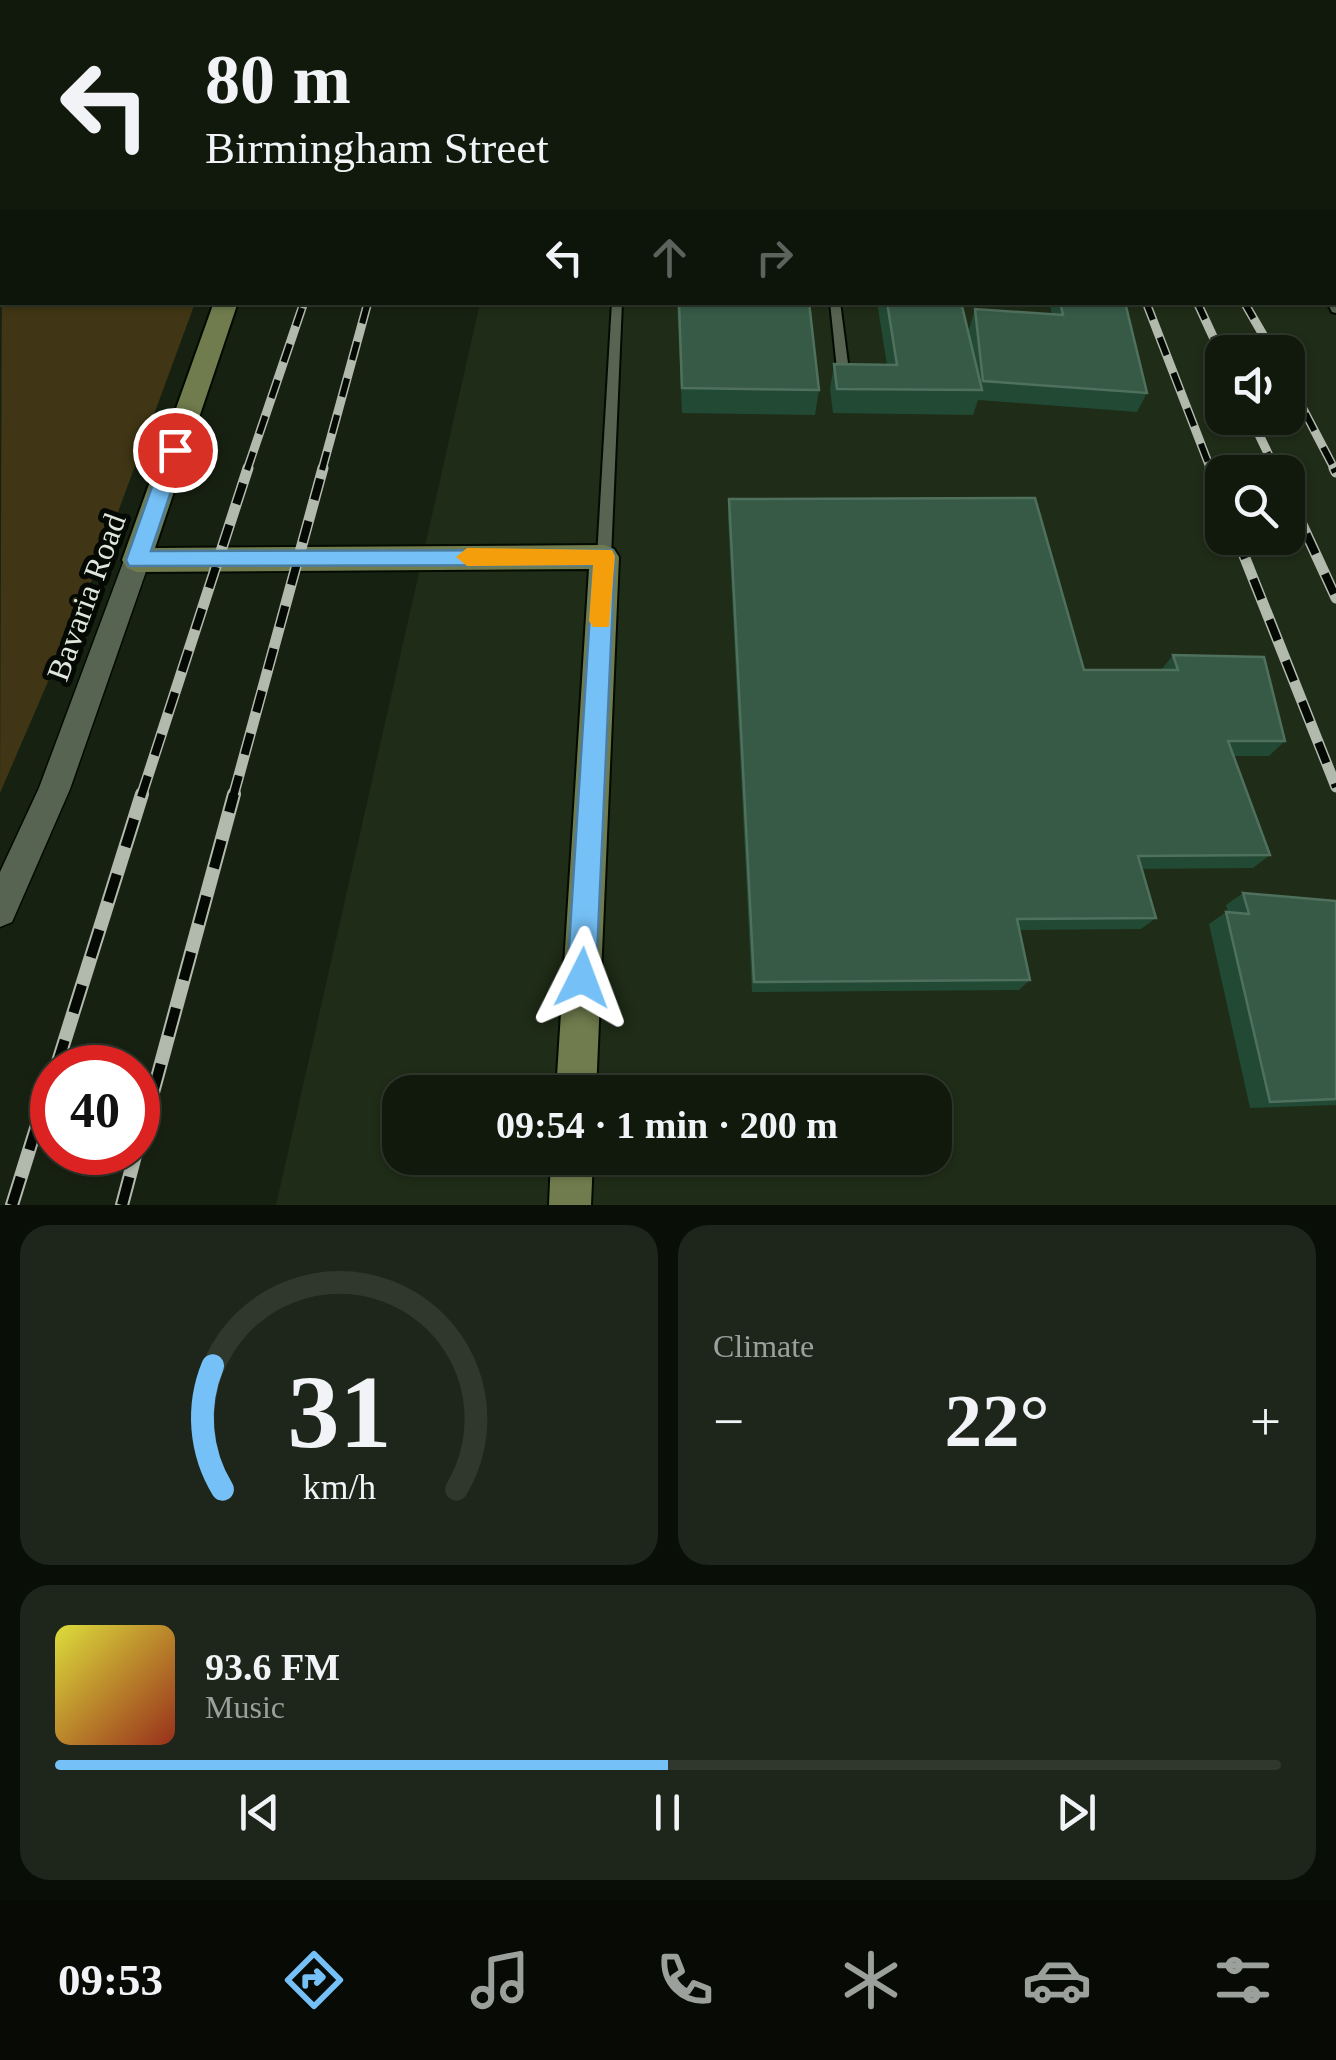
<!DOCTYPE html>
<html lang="en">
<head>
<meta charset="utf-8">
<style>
	:root { --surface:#11190d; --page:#1e261b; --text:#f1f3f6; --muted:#9ca09d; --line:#30382e; --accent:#75c0f6 }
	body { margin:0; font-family:"Times New Roman",serif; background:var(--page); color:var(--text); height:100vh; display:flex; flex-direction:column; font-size:38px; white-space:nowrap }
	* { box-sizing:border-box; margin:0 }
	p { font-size:32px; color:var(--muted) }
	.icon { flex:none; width:55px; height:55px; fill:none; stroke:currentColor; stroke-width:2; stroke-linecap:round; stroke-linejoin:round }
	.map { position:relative; height:1205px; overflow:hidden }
	.sheet { display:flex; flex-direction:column; gap:20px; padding:20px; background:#090e07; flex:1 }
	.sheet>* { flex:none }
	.hud { position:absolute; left:0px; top:0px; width:1338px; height:305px; box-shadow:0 2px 8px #0004,0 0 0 2px var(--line); background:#11190d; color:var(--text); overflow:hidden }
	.controls { position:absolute; left:1205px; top:335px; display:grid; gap:20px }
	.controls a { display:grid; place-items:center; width:100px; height:100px; border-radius:20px; background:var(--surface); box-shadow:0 2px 8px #0004,0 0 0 2px var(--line); font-size:50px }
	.speed { position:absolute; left:30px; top:1045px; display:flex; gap:20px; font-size:50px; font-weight:700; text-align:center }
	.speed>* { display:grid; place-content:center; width:130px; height:130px; border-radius:50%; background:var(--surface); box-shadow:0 2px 8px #0004,0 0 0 2px var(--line); line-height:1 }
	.speed .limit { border:15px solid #d22; background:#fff; color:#111 }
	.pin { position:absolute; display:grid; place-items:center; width:85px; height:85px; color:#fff; margin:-42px; border:5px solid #fff; border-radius:50%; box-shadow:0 2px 10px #0007 }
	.me { position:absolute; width:110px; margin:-55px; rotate:3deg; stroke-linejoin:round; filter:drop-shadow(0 0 8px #0008) }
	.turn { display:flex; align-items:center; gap:35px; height:210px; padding:0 40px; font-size:45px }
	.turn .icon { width:130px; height:130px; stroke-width:2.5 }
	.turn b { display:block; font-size:70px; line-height:85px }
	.lanes { display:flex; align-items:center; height:95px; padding:0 40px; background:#0003; justify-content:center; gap:50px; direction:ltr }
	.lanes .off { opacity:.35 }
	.big { font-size:75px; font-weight:800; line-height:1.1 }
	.sheet .tile { flex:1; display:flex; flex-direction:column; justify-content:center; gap:15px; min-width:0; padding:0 35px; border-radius:30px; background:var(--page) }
	.sheet .dial { align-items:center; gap:0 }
	.dial svg { height:260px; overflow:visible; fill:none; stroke:var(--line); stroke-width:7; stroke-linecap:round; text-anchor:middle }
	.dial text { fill:var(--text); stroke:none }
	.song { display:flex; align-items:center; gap:30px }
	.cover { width:120px; height:120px; border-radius:15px; background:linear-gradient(135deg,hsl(60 70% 55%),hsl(10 70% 35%)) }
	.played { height:10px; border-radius:5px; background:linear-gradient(90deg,var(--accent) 50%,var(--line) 50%) }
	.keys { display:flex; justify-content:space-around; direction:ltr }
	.heat { display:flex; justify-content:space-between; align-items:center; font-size:55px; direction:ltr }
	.sheet .tiles { flex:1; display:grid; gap:20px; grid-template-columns:1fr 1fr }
	.tile:last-child { grid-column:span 2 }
	.trip { position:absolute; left:382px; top:1075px; width:570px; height:100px; border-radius:30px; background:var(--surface); box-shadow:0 2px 8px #0004,0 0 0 2px var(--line); font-weight:800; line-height:100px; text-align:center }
	.menu { display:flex; height:160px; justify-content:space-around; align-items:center; background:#070a05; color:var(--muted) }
	.menu .icon { width:70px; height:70px }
	.menu .current { color:var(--accent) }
	.menu b { font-size:45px; color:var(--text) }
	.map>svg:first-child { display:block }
</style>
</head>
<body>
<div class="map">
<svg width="1336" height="1205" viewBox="0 0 1336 1205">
	<rect width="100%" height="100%" fill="#172111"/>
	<path fill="#1f2c17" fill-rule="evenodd" d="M549,0H1336V1205H276L480,303L1335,302V2ZM1222,352H1288V418H1222ZM1222,472H1288V538H1222ZM400,1092H935V1158H400Z"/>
	<polygon fill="#403615" points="2,261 2,302 195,303 100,561 0,793"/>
	<polygon fill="#41786c" points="0,0 211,0 2,2 0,263"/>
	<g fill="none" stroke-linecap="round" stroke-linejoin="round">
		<defs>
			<g id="lane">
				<rect x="649" y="0" width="8" height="2"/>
				<polygon points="1135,0 1143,0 1144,2 1136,2"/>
				<rect x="1335" y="78" width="1" height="6"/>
				<rect x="1335" y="223" width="1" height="6"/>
				<polygon points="1335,299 1336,300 1336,313 1332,312 1327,302 1335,302"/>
				<polygon points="612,302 622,302 611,557 604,562 597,557"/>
				<polygon points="830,302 840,302 850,379 844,383 838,379"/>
			</g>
			<polygon id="street" points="137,549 146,553 150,560 70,789 12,922 0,927 0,872 39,788 124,560 128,553"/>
			<g id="secondary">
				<polygon points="214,302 238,302 155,548 604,545 614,549 619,557 596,1092 556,1092 589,569 137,572 127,568 122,560"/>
				<polygon points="551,1158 593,1158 591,1205 549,1205"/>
			</g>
		</defs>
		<use href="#lane" stroke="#030a01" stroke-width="4"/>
		<use href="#street" stroke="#030a01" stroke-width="3"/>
		<use href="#secondary" stroke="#030a01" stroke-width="4"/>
		<use href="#lane" fill="#586452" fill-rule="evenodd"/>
		<use href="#street" fill="#586452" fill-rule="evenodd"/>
		<use href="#secondary" fill="#707c4d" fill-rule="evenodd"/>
		<defs>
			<g id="rail-far2">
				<polyline points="1146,302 1211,470"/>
				<polyline points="1197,302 1222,356"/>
				<polyline points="1244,302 1273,352"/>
				<polyline points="1288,380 1335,470"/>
				<polyline points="1251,418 1276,470"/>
				<polyline points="247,470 304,302"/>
				<polyline points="322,470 368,302"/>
			</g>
			<g id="rail-far1">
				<polyline points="1210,468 1222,499"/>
				<polyline points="1275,468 1277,472"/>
				<polyline points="1334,468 1336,472"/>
				<polyline points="1288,494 1336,598"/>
				<polyline points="1237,538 1336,787"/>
				<polyline points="141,797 248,468"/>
				<polyline points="233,797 323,468"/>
			</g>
			<g id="rail">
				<polyline points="56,1068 142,794"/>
				<polyline points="138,1148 234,794"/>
				<polyline points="12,1205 52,1077"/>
				<polyline points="122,1205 136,1152"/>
			</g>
		</defs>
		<use href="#rail-far2" stroke="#b2baae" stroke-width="9"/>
		<use href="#rail-far1" stroke="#b2baae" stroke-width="11"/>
		<use href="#rail" stroke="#b2baae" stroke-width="14"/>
		<use href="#rail-far2" stroke="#050904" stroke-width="6" stroke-dasharray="19" stroke-linecap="butt"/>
		<use href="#rail-far1" stroke="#050904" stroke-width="8" stroke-dasharray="22" stroke-linecap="butt"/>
		<use href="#rail" stroke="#050904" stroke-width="10" stroke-dasharray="29" stroke-linecap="butt"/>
	</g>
	<g fill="#214934">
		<polygon points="1071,0 1133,0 1134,2 1072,2"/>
		<polygon points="1195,0 1336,0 1336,68 1335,2 1196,2"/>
		<polygon points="677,302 809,302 819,390 815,415 682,413"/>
		<polygon points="877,302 961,302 970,342 969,329 975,309 1052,315 1049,302 1125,302 1147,393 1137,412 978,400 973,415 833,413 830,389 834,364 887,365"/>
		<polygon points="729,499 1084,670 1161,670 1173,655 1285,741 1269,756 1234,756 1270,855 1253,868 1142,869 1156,918 1141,929 1020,930 1030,980 1019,990 752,992 728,518"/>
		<polygon points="1243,893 1336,901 1336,1105 1250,1108 1209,924 1226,912 1228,912 1226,905"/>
	</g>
	<g fill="#365a46" stroke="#50705e" stroke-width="2.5">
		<rect x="918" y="0" width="69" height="2"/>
		<polygon points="1086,0 1133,0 1134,2 1087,2"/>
		<polygon points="1207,0 1336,0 1336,25 1335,2 1208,2"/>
		<rect x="1335" y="144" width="1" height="37"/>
		<polygon points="679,302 809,302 819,390 682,388"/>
		<polygon points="887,302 961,302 982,390 837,389 834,364 897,365"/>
		<polygon points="1060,302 1125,302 1147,393 983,381 975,309 1063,315"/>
		<polygon points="1035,498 1084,670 1178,670 1173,655 1264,657 1285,741 1228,741 1270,855 1138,856 1156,918 1017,919 1030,980 754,982 729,499"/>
		<polygon points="1243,893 1336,901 1336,1099 1270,1102 1226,912 1249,914"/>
	</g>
	<polygon fill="#75c0f6" stroke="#4c7da0" stroke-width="2.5" points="175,442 185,450 151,551 612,550 615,556 596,978 592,988 582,992 572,988 567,978 593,565 129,566 126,560 165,450"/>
	<polygon fill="#f59e0b" points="467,548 612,550 615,556 609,627 593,627 589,621 593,565 467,566 456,557"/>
	<g text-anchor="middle" stroke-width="10" stroke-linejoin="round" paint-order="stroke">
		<g font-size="32" fill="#e0e7dd" stroke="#050904">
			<text transform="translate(86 597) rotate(-70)" y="11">Bavaria Road</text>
		</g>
	</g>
</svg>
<div class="controls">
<a><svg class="icon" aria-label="sound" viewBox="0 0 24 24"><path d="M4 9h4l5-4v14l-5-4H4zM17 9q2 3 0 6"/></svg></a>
<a><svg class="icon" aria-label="search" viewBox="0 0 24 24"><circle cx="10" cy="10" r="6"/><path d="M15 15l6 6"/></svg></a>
</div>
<div class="speed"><div class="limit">40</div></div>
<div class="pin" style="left:175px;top:450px;background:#d93025"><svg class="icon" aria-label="arrive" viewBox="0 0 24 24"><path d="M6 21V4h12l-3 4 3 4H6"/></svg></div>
<svg class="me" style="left:582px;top:978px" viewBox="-20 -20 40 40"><path d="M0-17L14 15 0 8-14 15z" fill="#75c0f6" stroke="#fff" stroke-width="4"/></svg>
<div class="trip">09:54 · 1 min · 200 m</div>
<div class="hud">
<div class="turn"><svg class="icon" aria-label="left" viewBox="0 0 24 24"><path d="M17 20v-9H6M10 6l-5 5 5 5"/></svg><div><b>80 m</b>Birmingham Street</div></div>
<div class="lanes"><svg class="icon" aria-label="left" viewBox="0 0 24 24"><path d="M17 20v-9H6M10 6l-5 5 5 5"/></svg><svg class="icon off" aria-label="ahead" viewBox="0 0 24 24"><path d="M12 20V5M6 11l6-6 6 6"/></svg><svg class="icon off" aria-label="right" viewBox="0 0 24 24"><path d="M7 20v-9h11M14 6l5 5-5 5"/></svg></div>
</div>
</div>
<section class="sheet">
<div class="tiles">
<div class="tile dial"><svg viewBox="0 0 100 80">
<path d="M14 69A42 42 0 1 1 86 69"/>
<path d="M14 69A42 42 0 0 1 11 31" stroke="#75c0f6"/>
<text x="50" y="56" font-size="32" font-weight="700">31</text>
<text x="50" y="72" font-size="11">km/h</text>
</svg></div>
<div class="tile"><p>Climate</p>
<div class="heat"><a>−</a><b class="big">22°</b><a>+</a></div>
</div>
<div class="tile">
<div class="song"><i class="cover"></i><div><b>93.6 FM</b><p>Music</p></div></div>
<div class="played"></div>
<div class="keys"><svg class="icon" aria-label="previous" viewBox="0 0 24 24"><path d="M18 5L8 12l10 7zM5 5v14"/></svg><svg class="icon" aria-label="pause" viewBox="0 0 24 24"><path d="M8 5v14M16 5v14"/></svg><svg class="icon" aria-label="next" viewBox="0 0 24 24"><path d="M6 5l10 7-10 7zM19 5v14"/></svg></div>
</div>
</div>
</section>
<nav class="menu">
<b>09:53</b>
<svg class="icon current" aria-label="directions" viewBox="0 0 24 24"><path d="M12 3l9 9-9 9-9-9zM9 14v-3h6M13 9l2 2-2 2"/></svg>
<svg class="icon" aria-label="music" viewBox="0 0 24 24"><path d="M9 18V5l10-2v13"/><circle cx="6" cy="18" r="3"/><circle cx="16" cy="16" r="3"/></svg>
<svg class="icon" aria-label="phone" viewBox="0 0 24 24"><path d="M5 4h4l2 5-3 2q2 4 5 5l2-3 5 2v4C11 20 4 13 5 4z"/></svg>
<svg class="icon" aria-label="climate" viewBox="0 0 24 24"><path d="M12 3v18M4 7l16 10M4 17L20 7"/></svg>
<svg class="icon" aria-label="car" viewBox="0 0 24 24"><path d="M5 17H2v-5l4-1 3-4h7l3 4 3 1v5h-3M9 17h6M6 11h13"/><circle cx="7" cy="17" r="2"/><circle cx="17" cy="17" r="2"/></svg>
<svg class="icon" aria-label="filters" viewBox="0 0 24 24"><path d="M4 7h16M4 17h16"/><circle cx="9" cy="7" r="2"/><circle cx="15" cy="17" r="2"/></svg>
</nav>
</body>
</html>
